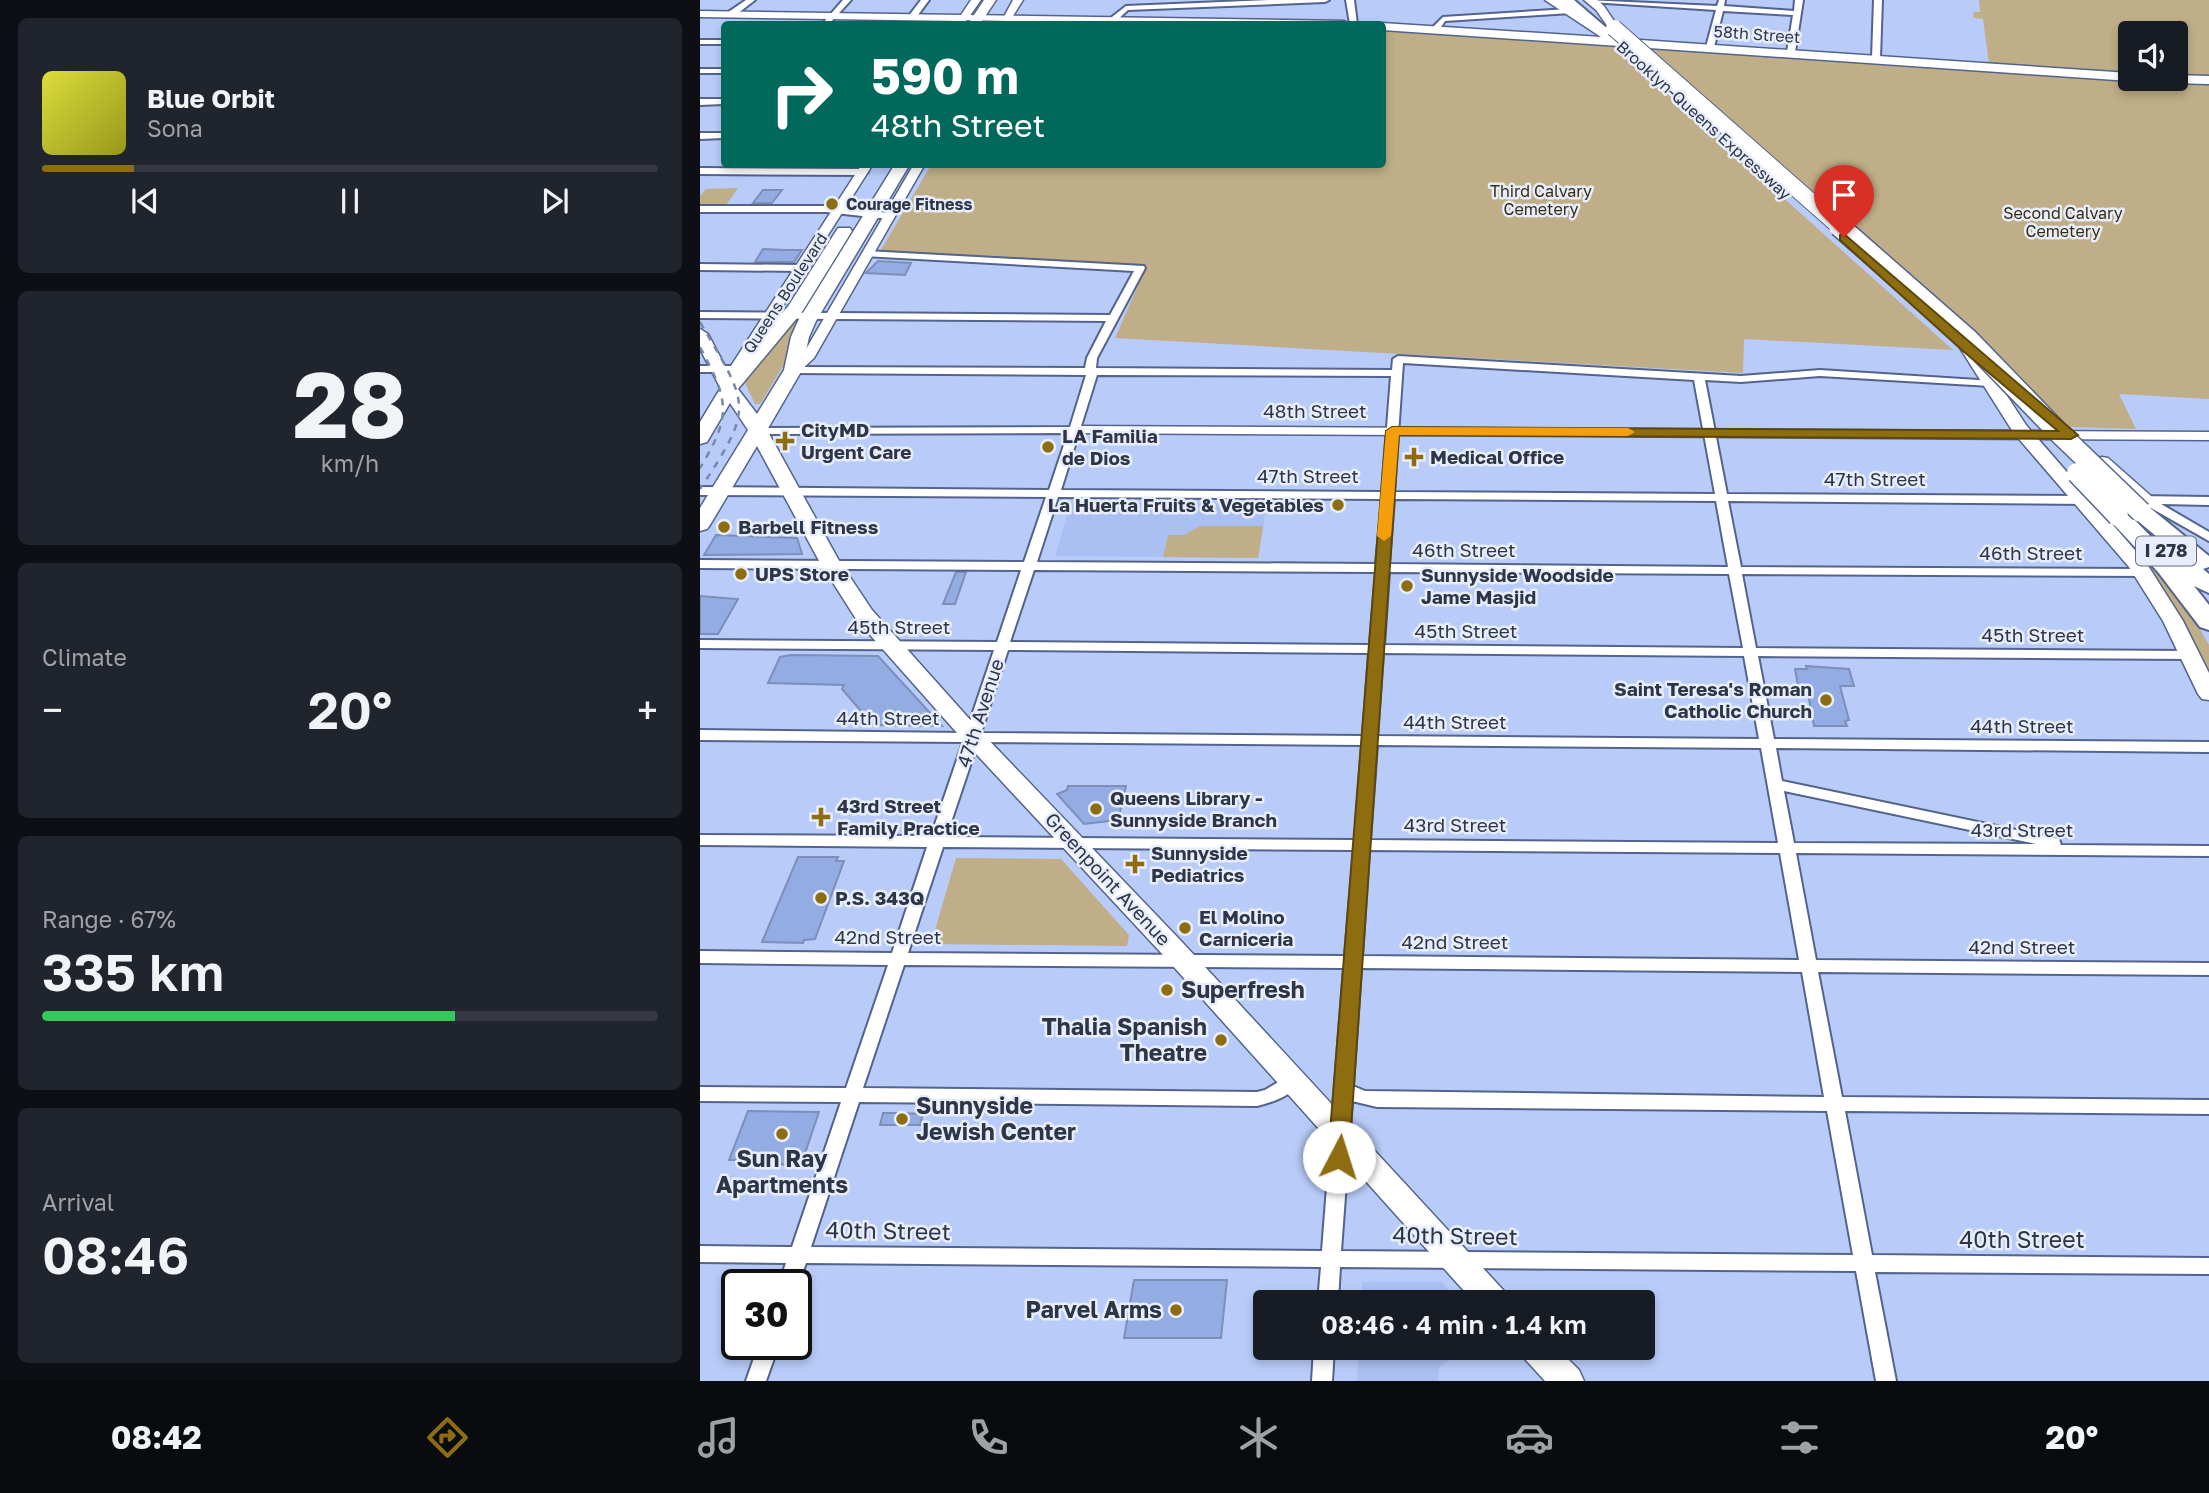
<!DOCTYPE html>
<html lang="en">
<head>
<meta charset="utf-8">
<style>
	:root { --surface:#171b24; --page:#20242c; --text:#f1f3f6; --muted:#9ea1a6; --line:#363941; --accent:#8e6d11 }
	body { margin:0; font-family:"Golos Text",sans-serif; background:var(--page); color:var(--text); height:100vh; display:flex; flex-direction:column; font-size:26px; white-space:nowrap }
	* { box-sizing:border-box; margin:0 }
	p { font-size:23px; color:var(--muted) }
	.icon { flex:none; width:38px; height:38px; fill:none; stroke:currentColor; stroke-width:2; stroke-linecap:round; stroke-linejoin:round }
	.map { position:relative; flex:1; overflow:hidden }
	.details { display:flex; flex-direction:column; gap:18px; padding:18px; background:#0d0f14; width:700px }
	.details>* { flex:none }
	.top-card { position:absolute; left:21px; top:21px; width:665px; height:147px; border-radius:7px; box-shadow:0 4px 10px #0003; background:#00695c; color:#fff; overflow:hidden }
	.controls { position:absolute; left:1418px; top:21px; display:grid; gap:14px }
	.controls a { display:grid; place-items:center; width:70px; height:70px; border-radius:7px; background:var(--surface); box-shadow:0 4px 10px #0003; font-size:35px }
	.speed { position:absolute; left:21px; top:1269px; display:flex; gap:14px; font-size:35px; font-weight:700; text-align:center }
	.speed>* { display:grid; place-content:center; width:91px; height:91px; border-radius:50%; background:var(--surface); box-shadow:0 4px 10px #0003; line-height:1 }
	.speed .limit { border:4px solid #111; border-radius:10px; background:#fff; color:#111 }
	.pin { position:absolute; display:grid; place-items:center; width:60px; height:60px; color:#fff; margin:-72px -30px; border-radius:50% 50% 50% 0; rotate:-45deg; box-shadow:0 0 7px #0007 }
	.pin .icon { rotate:45deg }
	.me { position:absolute; width:77px; margin:-38px; rotate:5deg; stroke-linejoin:round; filter:drop-shadow(0 0 5px #0008) }
	.turn { display:flex; align-items:center; gap:24px; height:147px; padding:0 35px; font-size:32px }
	.turn .icon { width:91px; height:91px; stroke-width:2.5 }
	.turn b { display:block; font-size:49px; line-height:60px }
	.big { font-size:52px; font-weight:600; line-height:1.1 }
	.details .widget { flex:1; display:flex; flex-direction:column; justify-content:center; gap:10px; min-width:0; padding:0 24px; border-radius:10px; background:var(--page) }
	.details .dial { align-items:center; gap:0 }
	.dial b { font-size:91px; line-height:1 }
	.song { display:flex; align-items:center; gap:21px }
	.cover { width:84px; height:84px; border-radius:10px; background:linear-gradient(135deg,hsl(60 70% 55%),hsl(60 70% 35%)) }
	.played { height:7px; border-radius:4px; background:linear-gradient(90deg,var(--accent) 15%,var(--line) 15%) }
	.keys { display:flex; justify-content:space-around; direction:ltr }
	.heat { display:flex; justify-content:space-between; align-items:center; font-size:38px; direction:ltr }
	.charge { height:10px; border-radius:5px; background:linear-gradient(90deg,#34c759 67%,var(--line) 0) }
	.trip { position:absolute; left:553px; top:1290px; width:402px; height:70px; border-radius:7px; background:var(--surface); box-shadow:0 4px 10px #0003; font-weight:600; line-height:70px; text-align:center }
	.tabs { display:flex; height:112px; justify-content:space-around; align-items:center; background:#090b0e; color:var(--muted) }
	.tabs .icon { width:49px; height:49px }
	.tabs .current { color:var(--accent) }
	.tabs b { font-size:32px; color:var(--text) }
	main { display:flex; flex:1; min-height:0 }
	.map>svg:first-child { display:block }
</style>
</head>
<body>
<main>
<section class="details">
<div class="widget">
<div class="song"><i class="cover"></i><div><b>Blue Orbit</b><p>Sona</p></div></div>
<div class="played"></div>
<div class="keys"><svg class="icon" aria-label="previous" viewBox="0 0 24 24"><path d="M18 5L8 12l10 7zM5 5v14"/></svg><svg class="icon" aria-label="pause" viewBox="0 0 24 24"><path d="M8 5v14M16 5v14"/></svg><svg class="icon" aria-label="next" viewBox="0 0 24 24"><path d="M6 5l10 7-10 7zM19 5v14"/></svg></div>
</div>
<div class="widget dial"><b>28</b><p>km/h</p></div>
<div class="widget"><p>Climate</p>
<div class="heat"><a>−</a><b class="big">20°</b><a>+</a></div>
</div>
<div class="widget"><p>Range · 67%</p><b class="big">335 km</b><div class="charge"></div></div>
<div class="widget"><p>Arrival</p><b class="big">08:46</b></div>
</section>
<div class="map">
<svg width="1509" height="1381" viewBox="0 0 1509 1381">
	<rect width="100%" height="100%" fill="#b9ccf9"/>
	<g fill="#abc0f2">
		<polygon points="371,502 567,504 558,558 355,556"/>
		<polygon points="662,1282 742,1282 760,1302 661,1302"/>
		<polygon points="659,1348 766,1348 739,1367 738,1381 657,1381"/>
	</g>
	<g fill="#bfae87">
		<polygon points="1279,0 1509,0 1509,76 1475,75 1475,33 1430,33 1430,74 1289,64 1283,19 1274,18 1273,12 1280,12"/>
		<polygon points="683,29 912,44 1253,350 1044,339 1043,373 415,338 447,265 179,253 231,165 682,164"/>
		<polygon points="937,45 1290,72 1509,83 1509,399 1419,394 1436,429 1369,427"/>
		<polygon points="38,188 26,205 0,205 0,196 6,189"/>
		<polygon points="97,322 85,363 60,404 55,404 44,381 92,323"/>
		<polygon points="1402,511 1449,559 1488,609 1509,645 1509,674 1460,583"/>
		<polygon points="500,526 563,526 558,558 463,557 468,535 484,535"/>
		<polygon points="256,858 361,859 429,935 427,946 231,944"/>
	</g>
	<g fill="#94ace4" stroke="#7d8eb8" stroke-width="2">
		<polygon points="63,190 82,190 72,203 53,203"/>
		<polygon points="63,249 85,250 102,250 94,262 55,262"/>
		<polygon points="178,261 211,263 205,275 166,273"/>
		<polygon points="16,535 97,538 102,554 4,555"/>
		<polygon points="256,572 266,572 255,604 243,604"/>
		<polygon points="0,596 38,599 18,634 0,634"/>
		<polygon points="91,655 178,656 242,726 173,725 142,689 144,685 68,683 80,657"/>
		<polygon points="1106,666 1149,669 1154,686 1140,686 1149,720 1145,721 1147,726 1114,726 1107,688 1098,686 1095,669 1107,669"/>
		<polygon points="368,786 426,786 418,820 384,824 357,794 367,790"/>
		<polygon points="98,857 138,857 136,861 144,861 115,939 104,940 103,943 62,942"/>
		<polygon points="48,1111 119,1112 101,1165 68,1164 69,1160 29,1160"/>
		<polygon points="183,1113 198,1113 223,1114 220,1125 180,1125"/>
		<polygon points="434,1280 527,1280 521,1338 424,1338"/>
	</g>
	<g fill="none" stroke-linecap="round" stroke-linejoin="round">
		<defs>
			<g id="minor">
				<polygon points="46,0 55,0 33,17 27,17 27,13"/>
				<polygon points="143,0 151,0 129,24 122,24"/>
				<polygon points="221,0 229,0 215,19 209,19 208,17"/>
				<polygon points="569,0 629,0 625,2 428,10 415,22 408,20 426,6"/>
				<polygon points="646,0 654,0 657,24 650,24"/>
				<polygon points="886,0 1017,6 1019,0 1025,0 1024,6 1094,11 1095,0 1103,0 1095,52 1091,54 1087,52 1093,15 1023,11 1014,47 1010,49 1006,47 1016,10 890,2"/>
				<polygon points="1174,0 1182,0 1180,58 1176,60 1172,58"/>
				<polygon points="868,9 871,9 871,13 745,21 739,30 732,28 743,17"/>
				<rect x="0" y="40" width="24" height="4"/>
				<rect x="0" y="69" width="24" height="4"/>
				<polygon points="0,99 24,99 24,104 0,105"/>
				<polygon points="0,133 24,133 24,138 0,139"/>
				<polygon points="0,168 163,169 168,172 163,175 0,174"/>
				<polygon points="0,206 126,206 189,213 194,216 189,219 126,212 0,212"/>
				<path d="M166,251L444,266L445,268L397,358L396,368L692,370L693,359L698,356L1041,376L1120,370L1294,381V385L1290,386L1120,376L1041,382L1005,380L1027,494L1389,496L1395,500L1389,504L1028,501L1041,567L1443,569L1448,570L1449,573L1448,576L1042,574L1056,648L1490,651L1497,655L1490,659L1058,656L1074,739L1509,742V752L1076,748L1082,781L1354,838L1359,839L1361,845L1509,846V856L1096,853L1116,960L1509,963V975L1118,972L1142,1097L1509,1100V1114L1145,1111L1172,1255L1509,1258V1274L1175,1272L1196,1381H1176L1156,1271L640,1267L638,1302H618L621,1267L106,1263L96,1289V1284H79L86,1263L0,1262V1246L92,1247L141,1102L0,1101V1087L146,1088L188,965L0,963V951L192,953L227,847L0,845V835L231,836L263,742L0,740V730L266,733L294,650L0,648V640L297,642L321,570L0,568V560L324,562L346,497L0,495V487L349,490L368,433L57,434L51,431L57,428L370,427L386,375L93,373L88,370L93,367L385,368L387,358L406,321L0,318V312L410,315L434,271L163,256V252ZM703,363L994,380L1015,494L694,492ZM397,375L691,376L682,492L361,490ZM358,497L682,499L676,564L337,562ZM694,499L1016,501L1028,567L689,564ZM334,570L676,572L670,645L310,642ZM689,572L1029,574L1043,648L684,645ZM308,650L669,653L663,736L281,733ZM683,653L1044,656L1059,739L677,736ZM278,742L662,745L655,840L246,837ZM677,745L1061,748L1078,843L670,840ZM1084,791L1336,844L1094,843ZM243,847L654,850L645,956L208,953ZM669,850L1080,853L1099,960L662,956ZM204,965L644,968L622,1251L111,1247L159,1102L557,1106C573,1102 592,1096 601,1081L598,1076L592,1074L565,1090L557,1092L163,1088ZM661,968L1102,972L1124,1097L665,1091L653,1086ZM652,1101L677,1107L1127,1111L1153,1255L641,1251Z"/>
				<polygon points="0,264 101,265 106,268 101,271 0,270"/>
				<polygon points="0,366 36,366 41,369 36,372 0,372"/>
				<polygon points="1437,496 1509,497 1509,505 1461,504 1509,532 1509,541 1444,504 1433,503 1431,500"/>
				<polygon points="59,1344 79,1344 66,1381 46,1381"/>
				<polygon points="614,1348 634,1348 632,1381 612,1381"/>
			</g>
			<g id="tertiary">
				<polygon points="271,0 281,0 264,24 256,24 257,21 0,17 0,11 261,15"/>
				<polygon points="313,0 323,0 308,24 300,24"/>
				<polygon points="162,164 173,164 43,369 34,392 24,392 22,389 29,369"/>
				<polygon points="214,164 225,164 114,358 98,373 88,373 86,370 102,356"/>
				<polygon points="374,426 1509,432 1509,440 369,433 367,430 369,427"/>
			</g>
			<g id="secondary">
				<polygon points="845,0 859,0 913,34 896,10 884,0 897,0 904,6 926,39 1430,73 1430,79 1435,79 1430,81 934,47 941,54 935,58 919,46 682,30 682,24 677,24 682,23 901,37"/>
				<polygon points="265,15 644,21 650,24 458,24 261,20 259,18"/>
				<polygon points="1475,75 1509,76 1509,84 1468,83 1462,79 1475,79"/>
				<polygon points="0,329 8,334 37,389 35,393 23,393 21,389 0,349"/>
				<polygon points="1268,343 1274,345 1326,425 1447,564 1483,621 1509,673 1509,700 1502,699 1498,694 1463,621 1429,567 1313,432 1260,348"/>
				<polygon points="1402,457 1408,458 1451,496 1454,500 1451,504 1439,504 1396,466 1393,462 1396,458"/>
			</g>
			<g id="primary">
				<polygon points="284,0 296,0 280,24 268,24"/>
				<polygon points="195,164 210,164 116,321 109,337 102,370 67,430 138,559 172,610 281,732 482,942 805,1292 810,1302 774,1302 464,956 265,742 156,619 118,559 57,446 10,525 7,529 0,531 0,508 48,430 30,403 7,442 0,444 0,422 20,389 89,305 138,228 150,228 152,231 102,312 38,389 57,414 84,370 91,337 98,321"/>
				<polygon points="820,1348 857,1348 879,1370 884,1381 845,1381 824,1358"/>
			</g>
			<g id="motorway">
				<polygon points="858,0 874,0 909,30 907,33 897,33"/>
				<polygon points="1441,505 1449,507 1509,556 1509,567 1503,569 1509,574 1509,593 1494,586 1509,605 1509,630 1500,627 1458,572 1406,516 1410,511 1426,511 1467,553 1474,551 1433,517 1429,512 1433,507"/>
			</g>
		</defs>
		<use href="#minor" stroke="#53638b" stroke-width="4"/>
		<use href="#tertiary" stroke="#53638b" stroke-width="3"/>
		<use href="#secondary" stroke="#53638b" stroke-width="3"/>
		<use href="#primary" stroke="#53638b" stroke-width="3"/>
		<use href="#motorway" stroke="#53638b" stroke-width="4"/>
		<use href="#minor" fill="#fff" fill-rule="evenodd"/>
		<use href="#tertiary" fill="#fff" fill-rule="evenodd"/>
		<use href="#secondary" fill="#fff" fill-rule="evenodd"/>
		<use href="#primary" fill="#fff" fill-rule="evenodd"/>
		<use href="#motorway" fill="#fff" fill-rule="evenodd"/>
		<g stroke="#7a88a8" stroke-width="2.5" stroke-dasharray="7 7" stroke-linecap="butt">
			<path d="M0,322C48,405 56,405 0,489"/>
			<path d="M0,347C29,401 32,415 0,468"/>
		</g>
		<defs>
			<polyline id="motorway-bridge-far1" points="914,28 1141,228"/>
			<g id="motorway-bridge">
				<polyline points="1139,226 1268,339 1359,433 1441,512"/>
				<polyline points="1377,473 1418,516"/>
			</g>
		</defs>
		<use href="#motorway-bridge-far1" stroke="#53638b" stroke-width="18" stroke-linecap="butt"/>
		<use href="#motorway-bridge" stroke="#53638b" stroke-width="23" stroke-linecap="butt"/>
		<use href="#motorway-bridge-far1" stroke="#fff" stroke-width="16"/>
		<use href="#motorway-bridge" stroke="#fff" stroke-width="20"/>
	</g>
	<polygon fill="#8e6d11" stroke="#5c470b" stroke-width="2" points="1144,234 1378,435 1371,439 699,435 649,1157 646,1163 639,1166 631,1163 628,1157 686,431 692,427 1358,431 1263,351 1140,240 1140,235"/>
	<polygon fill="#f59e0b" points="692,427 928,428 935,432 928,436 699,435 691,536 684,541 677,536 686,431"/>
	<g fill="#8e6d11" stroke="#e7edfb" stroke-width="2.5">
		<circle cx="132" cy="204" r="7"/>
		<path d="M81.5 430.5h7v7h7v7h-7v7h-7v-7h-7v-7h7z"/>
		<circle cx="348" cy="447" r="7"/>
		<path d="M710.5 446.5h7v7h7v7h-7v7h-7v-7h-7v-7h7z"/>
		<circle cx="638" cy="505" r="7"/>
		<circle cx="24" cy="527" r="7"/>
		<circle cx="41" cy="574" r="7"/>
		<circle cx="707" cy="586" r="7"/>
		<circle cx="1126" cy="700" r="7"/>
		<circle cx="396" cy="809" r="7"/>
		<path d="M117.5 806.5h7v7h7v7h-7v7h-7v-7h-7v-7h7z"/>
		<path d="M431.5 853.5h7v7h7v7h-7v7h-7v-7h-7v-7h7z"/>
		<circle cx="121" cy="898" r="7"/>
		<circle cx="485" cy="928" r="7"/>
		<circle cx="467" cy="990" r="7"/>
		<circle cx="521" cy="1040" r="7"/>
		<circle cx="202" cy="1119" r="7"/>
		<circle cx="82" cy="1134" r="7"/>
		<circle cx="476" cy="1310" r="7"/>
	</g>
	<g text-anchor="middle" stroke-width="5" stroke-linejoin="round" paint-order="stroke">
		<g font-size="16" fill="#2d3546" stroke="#e7edfb">
			<text transform="translate(1057 34) rotate(4)" y="6">58th Street</text>
			<text transform="translate(1004 120) rotate(42)" y="6">Brooklyn-Queens Expressway</text>
			<text transform="translate(85 293) rotate(-57)" y="6">Queens Boulevard</text>
		</g>
		<g font-size="16" fill="#382c10" stroke="#e7edfb">
			<text x="841" y="197">Third Calvary<tspan x="841" dy="18">Cemetery</tspan></text>
			<text x="1363" y="219">Second Calvary<tspan x="1363" dy="18">Cemetery</tspan></text>
		</g>
		<g font-size="16" font-weight="bold" fill="#2d3546" stroke="#e7edfb" text-anchor="start">
			<text x="146" y="210">Courage Fitness</text>
		</g>
		<rect fill="#e7edfb" stroke="#656c7c" stroke-width="2" x="1436" y="536.5" width="60" height="29" rx="5"/>
		<g font-size="18" font-weight="bold" fill="#2d3546">
			<text x="1466" y="557">I 278</text>
		</g>
		<g font-size="19" fill="#2d3546" stroke="#e7edfb">
			<text x="615" y="418">48th Street</text>
			<text x="608" y="483">47th Street</text>
			<text x="1175" y="486">47th Street</text>
			<text x="764" y="557">46th Street</text>
			<text x="1331" y="560">46th Street</text>
			<text x="199" y="634">45th Street</text>
			<text x="766" y="638">45th Street</text>
			<text x="1333" y="642">45th Street</text>
			<text transform="translate(280 713) rotate(-72)" y="7">47th Avenue</text>
			<text x="188" y="725">44th Street</text>
			<text x="755" y="729">44th Street</text>
			<text x="1322" y="733">44th Street</text>
			<text x="755" y="832">43rd Street</text>
			<text x="1322" y="837">43rd Street</text>
			<text transform="translate(408 879) rotate(47)" y="7">Greenpoint Avenue</text>
			<text x="188" y="944">42nd Street</text>
			<text x="755" y="949">42nd Street</text>
			<text x="1322" y="954">42nd Street</text>
		</g>
		<g font-size="19" font-weight="bold" fill="#2d3546" stroke="#e7edfb" text-anchor="start">
			<text x="101" y="437">CityMD<tspan x="101" dy="22">Urgent Care</tspan></text>
			<text x="362" y="443">LA Familia<tspan x="362" dy="22">de Dios</tspan></text>
			<text x="730" y="464">Medical Office</text>
			<text x="624" y="512" text-anchor="end">La Huerta Fruits &amp; Vegetables</text>
			<text x="38" y="534">Barbell Fitness</text>
			<text x="55" y="581">UPS Store</text>
			<text x="721" y="582">Sunnyside Woodside<tspan x="721" dy="22">Jame Masjid</tspan></text>
			<text x="1112" y="696" text-anchor="end">Saint Teresa's Roman<tspan x="1112" dy="22">Catholic Church</tspan></text>
			<text x="410" y="805">Queens Library -<tspan x="410" dy="22">Sunnyside Branch</tspan></text>
			<text x="137" y="813">43rd Street<tspan x="137" dy="22">Family Practice</tspan></text>
			<text x="451" y="860">Sunnyside<tspan x="451" dy="22">Pediatrics</tspan></text>
			<text x="135" y="905">P.S. 343Q</text>
			<text x="499" y="924">El Molino<tspan x="499" dy="22">Carniceria</tspan></text>
		</g>
		<g font-size="23" font-weight="bold" fill="#2d3546" stroke="#e7edfb" text-anchor="start">
			<text x="481" y="998">Superfresh</text>
			<text x="507" y="1035" text-anchor="end">Thalia Spanish<tspan x="507" dy="26">Theatre</tspan></text>
			<text x="216" y="1114">Sunnyside<tspan x="216" dy="26">Jewish Center</tspan></text>
			<text x="82" y="1167" text-anchor="middle">Sun Ray<tspan x="82" dy="26">Apartments</tspan></text>
			<text x="462" y="1318" text-anchor="end">Parvel Arms</text>
		</g>
		<g font-size="23" fill="#2d3546" stroke="#e7edfb">
			<text transform="translate(188 1231) rotate(1)" y="8">40th Street</text>
			<text transform="translate(755 1236) rotate(1)" y="8">40th Street</text>
			<text x="1322" y="1248">40th Street</text>
		</g>
	</g>
</svg>
<div class="controls">
<a><svg class="icon" aria-label="sound" viewBox="0 0 24 24"><path d="M4 9h4l5-4v14l-5-4H4zM17 9q2 3 0 6"/></svg></a>
</div>
<div class="speed"><div class="limit">30</div></div>
<div class="pin" style="left:1144px;top:237px;background:#d93025"><svg class="icon" aria-label="arrive" viewBox="0 0 24 24"><path d="M6 21V4h12l-3 4 3 4H6"/></svg></div>
<svg class="me" style="left:639px;top:1157px" viewBox="-20 -20 40 40"><circle r="19" fill="#fff"/><path d="M0-13L10 11 0 6-10 11z" fill="#8e6d11"/></svg>
<div class="trip">08:46 · 4 min · 1.4 km</div>
<div class="top-card">
<div class="turn"><svg class="icon" aria-label="right" viewBox="0 0 24 24"><path d="M7 20v-9h11M14 6l5 5-5 5"/></svg><div><b>590 m</b>48th Street</div></div>
</div>
</div>
</main>
<nav class="tabs">
<b>08:42</b>
<svg class="icon current" aria-label="directions" viewBox="0 0 24 24"><path d="M12 3l9 9-9 9-9-9zM9 14v-3h6M13 9l2 2-2 2"/></svg>
<svg class="icon" aria-label="music" viewBox="0 0 24 24"><path d="M9 18V5l10-2v13"/><circle cx="6" cy="18" r="3"/><circle cx="16" cy="16" r="3"/></svg>
<svg class="icon" aria-label="phone" viewBox="0 0 24 24"><path d="M5 4h4l2 5-3 2q2 4 5 5l2-3 5 2v4C11 20 4 13 5 4z"/></svg>
<svg class="icon" aria-label="climate" viewBox="0 0 24 24"><path d="M12 3v18M4 7l16 10M4 17L20 7"/></svg>
<svg class="icon" aria-label="car" viewBox="0 0 24 24"><path d="M5 17H2v-5l4-1 3-4h7l3 4 3 1v5h-3M9 17h6M6 11h13"/><circle cx="7" cy="17" r="2"/><circle cx="17" cy="17" r="2"/></svg>
<svg class="icon" aria-label="filters" viewBox="0 0 24 24"><path d="M4 7h16M4 17h16"/><circle cx="9" cy="7" r="2"/><circle cx="15" cy="17" r="2"/></svg>
<b>20°</b>
</nav>
</body>
</html>
